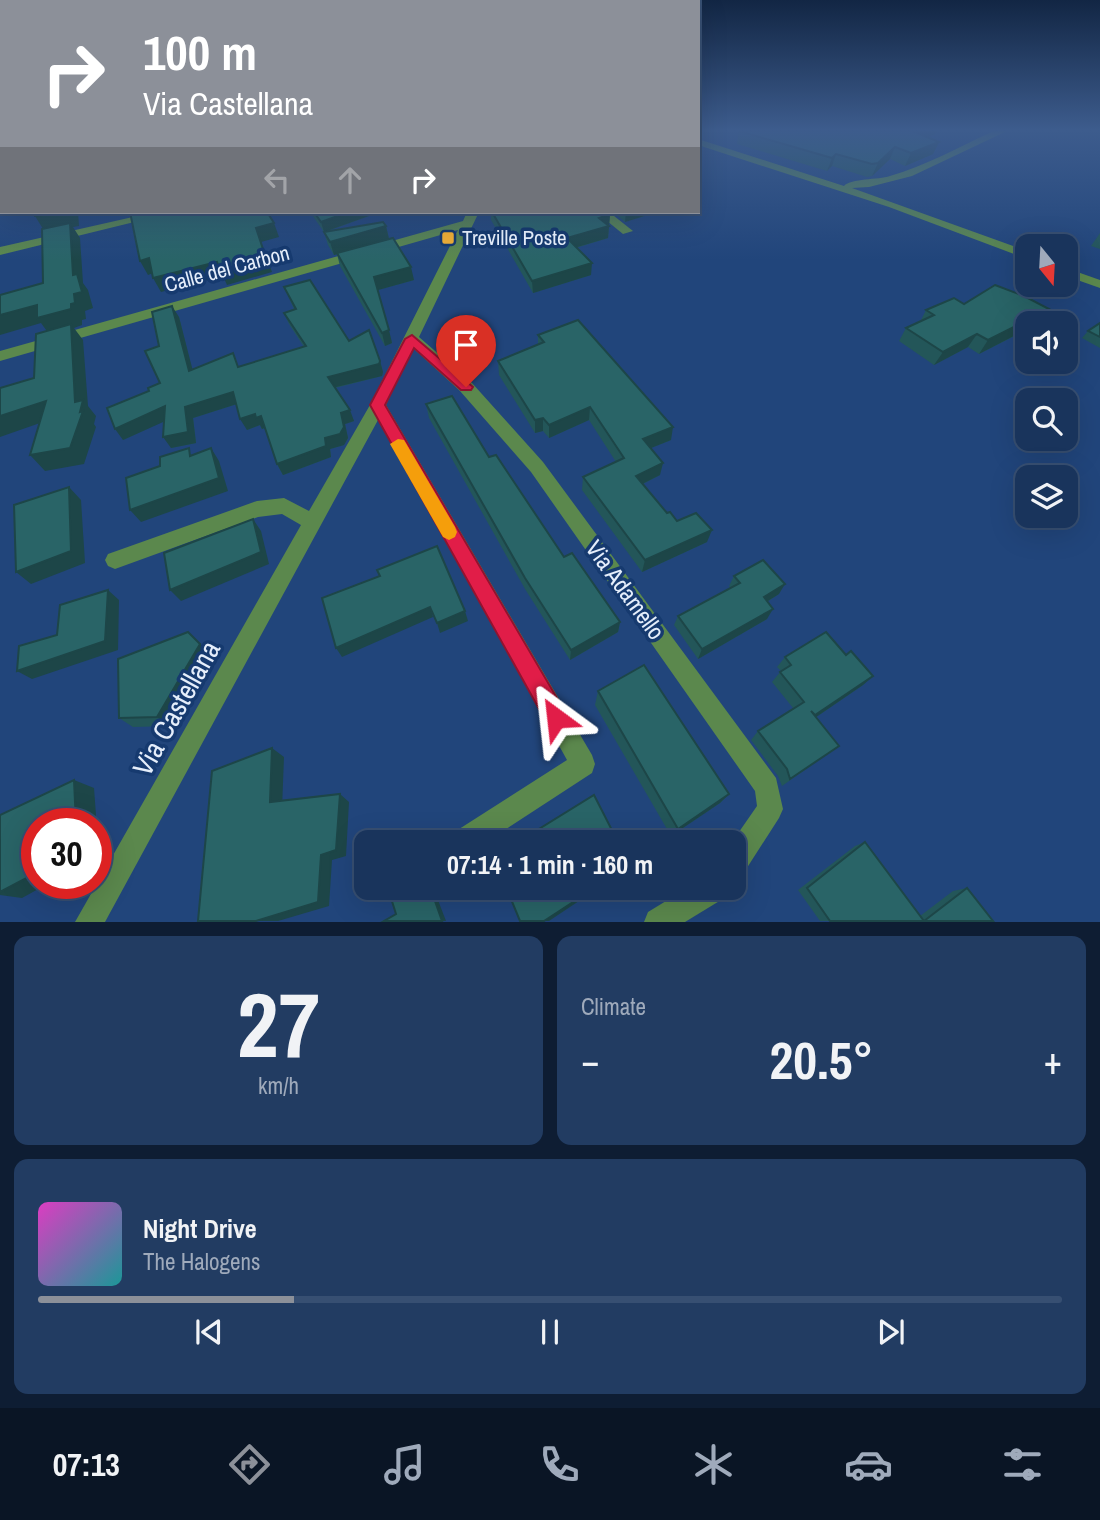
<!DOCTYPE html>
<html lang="en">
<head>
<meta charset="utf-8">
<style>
	:root { --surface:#19345c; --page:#223c62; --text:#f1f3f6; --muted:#9faabb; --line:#374f72; --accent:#8c9099 }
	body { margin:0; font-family:"Archivo Narrow",sans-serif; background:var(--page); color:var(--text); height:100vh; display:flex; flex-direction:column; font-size:26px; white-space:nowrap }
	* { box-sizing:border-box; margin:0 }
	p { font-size:23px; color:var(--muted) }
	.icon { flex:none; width:38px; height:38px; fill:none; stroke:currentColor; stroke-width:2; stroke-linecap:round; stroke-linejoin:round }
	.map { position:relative; height:922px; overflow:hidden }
	.details { display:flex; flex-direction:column; gap:14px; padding:14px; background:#0e1d33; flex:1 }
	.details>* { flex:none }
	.banner { position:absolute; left:0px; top:0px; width:700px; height:214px; box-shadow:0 7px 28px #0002,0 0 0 2px var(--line); background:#8c9099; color:#fff; overflow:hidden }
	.needle { width:46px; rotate:162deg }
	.tools { position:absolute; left:1015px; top:234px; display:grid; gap:14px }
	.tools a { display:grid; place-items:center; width:63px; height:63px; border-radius:14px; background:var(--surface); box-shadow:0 7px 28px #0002,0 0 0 2px var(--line); font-size:35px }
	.speed { position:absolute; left:21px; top:808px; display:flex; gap:14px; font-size:35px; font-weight:700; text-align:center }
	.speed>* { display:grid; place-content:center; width:91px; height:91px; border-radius:50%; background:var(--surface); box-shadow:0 7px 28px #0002,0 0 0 2px var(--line); line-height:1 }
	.speed .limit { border:10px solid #d22; background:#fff; color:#111 }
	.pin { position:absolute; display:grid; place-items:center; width:60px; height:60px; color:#fff; margin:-72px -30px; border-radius:50% 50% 50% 0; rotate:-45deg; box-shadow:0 0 7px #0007 }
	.pin .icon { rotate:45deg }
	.me { position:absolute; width:77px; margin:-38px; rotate:330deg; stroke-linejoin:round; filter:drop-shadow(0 0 5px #0008) }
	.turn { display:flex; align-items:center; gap:24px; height:147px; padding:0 28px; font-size:32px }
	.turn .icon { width:91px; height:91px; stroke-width:2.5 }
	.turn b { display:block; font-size:49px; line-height:60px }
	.lanes { display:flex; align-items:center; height:66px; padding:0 28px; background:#0003; justify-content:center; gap:35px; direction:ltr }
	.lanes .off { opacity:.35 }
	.big { font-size:52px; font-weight:800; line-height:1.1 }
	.details .widget { flex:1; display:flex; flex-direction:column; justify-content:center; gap:10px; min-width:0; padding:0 24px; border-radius:14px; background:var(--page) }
	.details .dial { align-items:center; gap:0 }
	.dial b { font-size:91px; line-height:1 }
	.song { display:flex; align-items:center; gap:21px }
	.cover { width:84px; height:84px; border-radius:10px; background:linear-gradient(135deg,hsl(310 70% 55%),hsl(180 70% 35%)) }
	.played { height:7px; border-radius:4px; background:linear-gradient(90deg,var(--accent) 25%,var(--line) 25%) }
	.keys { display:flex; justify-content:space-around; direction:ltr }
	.heat { display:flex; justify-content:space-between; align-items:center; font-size:38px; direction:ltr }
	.details .tiles { flex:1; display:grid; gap:14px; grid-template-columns:1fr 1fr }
	.widget:last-child { grid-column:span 2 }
	.trip { position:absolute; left:354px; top:830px; width:392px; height:70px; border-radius:14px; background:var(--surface); box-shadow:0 7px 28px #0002,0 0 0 2px var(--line); font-weight:800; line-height:70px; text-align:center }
	.menu { display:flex; height:112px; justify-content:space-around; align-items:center; background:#0a1525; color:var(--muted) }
	.menu .icon { width:49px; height:49px }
	.menu .on { color:var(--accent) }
	.menu b { font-size:32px; color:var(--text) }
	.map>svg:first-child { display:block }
</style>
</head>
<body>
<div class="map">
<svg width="1100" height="922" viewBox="0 0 1100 922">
	<rect width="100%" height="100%" fill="#21457b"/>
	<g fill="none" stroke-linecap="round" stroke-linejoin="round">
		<g fill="#5b884d" fill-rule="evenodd">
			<path d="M994,131H1007L912,176L869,187L852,188L1027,251V259L889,207L698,145V139L844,186C851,178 878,180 890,176C926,166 960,146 994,131Z"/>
			<rect x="0" y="150" width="2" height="6"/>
			<polygon points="155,212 175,212 0,255 0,247"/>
			<polygon points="467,212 479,212 419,337 472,383 543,462 776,778 783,809 779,818 743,874 733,878 732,842 757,806 755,791 531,472 460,391 413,348 386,405 592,755 595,764 592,773 486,842 452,842 456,831 567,760 378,420 105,922 75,922 301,525 282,514 258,517 115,569 108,566 105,560 108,554 257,501 284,498 309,511 370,405 458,230 0,361 0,351 463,221"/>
			<polygon points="596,212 609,212 633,231 623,234"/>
			<polygon points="1066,268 1100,280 1100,288 1066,276"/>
			<polygon points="689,887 730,887 726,897 685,922 644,922 648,912"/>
		</g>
	</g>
	<g fill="#235659">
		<polygon points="739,131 937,131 935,134 928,137 939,142 933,154 905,166 890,159 872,176 867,177 832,166 827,171 737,144"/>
		<polygon points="310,212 380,212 325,232 386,226 389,239 414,280 378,290 392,343 385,346 340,266 337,254 334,255 328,245 324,232"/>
		<polygon points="491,212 607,212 610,214 608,238 576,248 591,275 533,293 491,220"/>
		<polygon points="613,212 657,212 625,222"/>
		<polygon points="1100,233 1100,249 1091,246"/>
		<polygon points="284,287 349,341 380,361 383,372 382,376 335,388 354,421 345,424 348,438 344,445 330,449 331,457 283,475 277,464 265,428 262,429 260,425 247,430 237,404 193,418 196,443 171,448 164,421 123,440 149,391 160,383 159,346 179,317 192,370 240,367 304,347 289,324 284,313 294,309"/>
		<polygon points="964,304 1049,309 1040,323 979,354 968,347 934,365 899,341 906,328 920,322 926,310"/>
		<polygon points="1100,323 1100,348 1082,338 1088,331"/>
		<polygon points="538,335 671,440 651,448 660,475 643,484 667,513 707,542 642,572 582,490 583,477 616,462 589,420 549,438 543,431 535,433 499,375 498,361 538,344"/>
		<polygon points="426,404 489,457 564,557 620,622 618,632 570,660 525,589 429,418"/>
		<polygon points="734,576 779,594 767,602 767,619 698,659 674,625 678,616 731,588 729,586"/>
		<polygon points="211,654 170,726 133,727 119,718"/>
		<polygon points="846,655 873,676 863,685 816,717 839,746 782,786 778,776 751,740 758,731 793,708 772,682 781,671 777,667 785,657"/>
		<polygon points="598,691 729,794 720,803 671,836 595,705"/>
		<polygon points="865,842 920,916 953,891 967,888 993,921 820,921 798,890 855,846"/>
	</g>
	<g fill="#1d4648">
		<polygon points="919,131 937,131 935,134 910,144 915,132"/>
		<polygon points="939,142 933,154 905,166 911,153"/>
		<polygon points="895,147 890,159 872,176 878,163"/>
		<polygon points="836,154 832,166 827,171 832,158"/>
		<polygon points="64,212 78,212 79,226 73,227 80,238 83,283 88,290 93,308 85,311 86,319 82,320 82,325 74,328 83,340 88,406 96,416 94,424 96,427 84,464 45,471 30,455 75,402 49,334 41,323 0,335 0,315 37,305 46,316 45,232 35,216"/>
		<polygon points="349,212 380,212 324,232 321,222"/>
		<polygon points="626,212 657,212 625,222"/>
		<polygon points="610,214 608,238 567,250 567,238 599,218"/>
		<polygon points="274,223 279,237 261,242 272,272 227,285 223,276 161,292 153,278 256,228"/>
		<polygon points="386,226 389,239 334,255 330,242"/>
		<polygon points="149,258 156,272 148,275 140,261"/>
		<polygon points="592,263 591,275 533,293 532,281"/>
		<polygon points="411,267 414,280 378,290 374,277"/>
		<polygon points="172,306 179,317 196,383 189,371"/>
		<polygon points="1049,309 1040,323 1027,324 1027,329 979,354 988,340"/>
		<polygon points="389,330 392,343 385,346 382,333"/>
		<polygon points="977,334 968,347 934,365 943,352"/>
		<polygon points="380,361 383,372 382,376 332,388 328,377"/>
		<polygon points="233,392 240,403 193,418 196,443 171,448 163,437 185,407"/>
		<polygon points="46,401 60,416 0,437 0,416"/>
		<polygon points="165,406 172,418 123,440 115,429"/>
		<polygon points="590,407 589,420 549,438 549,425"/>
		<polygon points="350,410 354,421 345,424 348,438 344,445 330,449 331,457 283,475 277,464 325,438 341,413"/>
		<polygon points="255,414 261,416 267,427 262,429 260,425 247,430 240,419"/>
		<polygon points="543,418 543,431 535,433 535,420"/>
		<polygon points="673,427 671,440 641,452 643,439"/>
		<polygon points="211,448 219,461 228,491 141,522 130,510"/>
		<polygon points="663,463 660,475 634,488 636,476"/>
		<polygon points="69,487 81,500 85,563 31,584 16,572"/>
		<polygon points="253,519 261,531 269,564 181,601 170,590"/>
		<polygon points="712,530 707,542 642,572 645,560"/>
		<polygon points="785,584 779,594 758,607 764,597"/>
		<polygon points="108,590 119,600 118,650 32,679 17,671"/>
		<polygon points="430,607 433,617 342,657 336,648"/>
		<polygon points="773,609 767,619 698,659 702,649"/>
		<polygon points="465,611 468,621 440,633 437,623"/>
		<polygon points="620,622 618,632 570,660 571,650"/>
		<polygon points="188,632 211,654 170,726 157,717"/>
		<polygon points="873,676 863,685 806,724 815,715"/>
		<polygon points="272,748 284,757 282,809 270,802"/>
		<polygon points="74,780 94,788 100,870 96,872 96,824 76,824"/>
		<polygon points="340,794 349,802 346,856 332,860 329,906 278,921 256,921 321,855"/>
		<polygon points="729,794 720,803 671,836 678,829"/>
		<polygon points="37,873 37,884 75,884 63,891 42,887 22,898 0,895 0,892"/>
		<polygon points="430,887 433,887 446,921 442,921"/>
		<polygon points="596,887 600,887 549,921 544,921"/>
	</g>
	<g fill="#296467" stroke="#1d4648" stroke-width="2">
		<polygon points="739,131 919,131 915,132 939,142 911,153 895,147 878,163 872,164 836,154 832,158"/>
		<polygon points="34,212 64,212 35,216"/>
		<polygon points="130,212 267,212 274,223 256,228 266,258 220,271 217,262 153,278 149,258 140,261"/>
		<polygon points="314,212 349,212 321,222"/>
		<polygon points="492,212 607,212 610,214 599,218 609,226 567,238 592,263 532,281"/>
		<polygon points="383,222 386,226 330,242 324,232"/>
		<polygon points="70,223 73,275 77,274 82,292 74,294 75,303 71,304 71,309 37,318 37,305 0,315 0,295 43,283 42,229"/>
		<polygon points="393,238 411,267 374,277 389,330 382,333 337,253"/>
		<polygon points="310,280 349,341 369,330 380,361 379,364 328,377 350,410 341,413 344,427 340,434 325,438 326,446 277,464 261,416 256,418 255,414 240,419 233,392 185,407 188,432 163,437 165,406 115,429 107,408 149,391 148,388 160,383 145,351 159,346 152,312 172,306 189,371 233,353 238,367 306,346 284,313 296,309 284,287"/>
		<polygon points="995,285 1024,296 1049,309 988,340 977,334 943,352 906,328 934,315 926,310 954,298 964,304"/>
		<polygon points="578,320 673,427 643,439 663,463 636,476 667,513 670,512 677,521 696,513 712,530 645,560 583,477 624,458 590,407 549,425 543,418 535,420 498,361 544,342 538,335"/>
		<polygon points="1100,323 1100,337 1088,331"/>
		<polygon points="71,324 75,402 83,400 80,412 83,411 70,448 30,455 46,401 0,416 0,388 34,378 36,334"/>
		<polygon points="452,396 489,457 496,455 564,557 572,553 620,622 571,650 525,578 426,404"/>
		<polygon points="189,448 190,456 211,448 219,478 130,510 126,478 160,466 160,457"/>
		<polygon points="69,487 71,551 16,572 14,505"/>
		<polygon points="253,519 261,552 170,590 164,553"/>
		<polygon points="437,546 465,611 437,623 430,607 336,648 322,598 380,576 377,570"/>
		<polygon points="763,560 785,584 764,597 773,609 702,649 678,616 740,583 734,576"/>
		<polygon points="108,590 105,641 17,671 19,646 57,635 60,605"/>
		<polygon points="188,632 200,644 157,717 119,718 118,659"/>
		<polygon points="826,632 846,655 851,651 873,676 815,715 811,711 839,746 790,779 787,769 758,731 804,702 780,672 791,665 785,657"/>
		<polygon points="644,665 729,794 678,829 598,691"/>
		<polygon points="272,748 270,802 340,794 336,850 321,855 318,902 256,921 198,921 212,771"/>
		<polygon points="74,780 76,824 37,824 37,877 36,873 0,892 0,815"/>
		<polygon points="594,795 618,842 518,842"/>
		<polygon points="865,842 924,921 967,888 993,921 830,921 807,888"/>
		<polygon points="402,887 430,887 442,921 384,921 396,914 390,895"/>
		<polygon points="506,887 596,887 544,921 520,921"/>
	</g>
	<linearGradient id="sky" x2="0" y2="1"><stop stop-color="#122644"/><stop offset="0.5" stop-color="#3d5c8d"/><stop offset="1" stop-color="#3d5c8d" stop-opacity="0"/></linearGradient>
	<rect width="1100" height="260" fill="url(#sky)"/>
	<polygon fill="#e11d48" stroke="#92132f" stroke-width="2" points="412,335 473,387 471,390 461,390 414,348 385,405 564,710 567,718 564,725 556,729 548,725 370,405 405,339"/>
	<polygon fill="#f59e0b" points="398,439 404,440 455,527 457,532 455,537 449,540 443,537 390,444"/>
	<rect fill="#e9ab38" stroke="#163a6f" stroke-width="2.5" x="441" y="231" width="14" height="14" rx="3.5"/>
	<g text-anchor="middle" stroke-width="7" stroke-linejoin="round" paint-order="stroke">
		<g font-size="21" fill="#e5eefb" stroke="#163a6f" text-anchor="start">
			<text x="462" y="245">Treville Poste</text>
		</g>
		<g font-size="21" fill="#e5eefb" stroke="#163a6f">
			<text transform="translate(227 269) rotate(-15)" y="7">Calle del Carbon</text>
		</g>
		<g font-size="24" fill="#e5eefb" stroke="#163a6f">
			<text transform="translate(625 590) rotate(54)" y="8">Via Adamello</text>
		</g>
		<g font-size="28" fill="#e5eefb" stroke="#163a6f">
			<text transform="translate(176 708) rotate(-61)" y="10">Via Castellana</text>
		</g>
	</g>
</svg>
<div class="tools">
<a><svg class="needle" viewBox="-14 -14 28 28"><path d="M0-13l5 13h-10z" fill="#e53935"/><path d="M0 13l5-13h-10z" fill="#9faabb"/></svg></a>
<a><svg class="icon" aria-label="sound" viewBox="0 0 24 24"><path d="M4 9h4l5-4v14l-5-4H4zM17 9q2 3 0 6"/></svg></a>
<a><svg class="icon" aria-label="search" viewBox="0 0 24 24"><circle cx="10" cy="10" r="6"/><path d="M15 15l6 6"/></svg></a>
<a><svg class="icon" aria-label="layers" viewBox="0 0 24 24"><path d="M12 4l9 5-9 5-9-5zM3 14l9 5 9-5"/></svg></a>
</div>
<div class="speed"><div class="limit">30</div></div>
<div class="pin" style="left:466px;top:387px;background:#d93025"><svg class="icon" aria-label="arrive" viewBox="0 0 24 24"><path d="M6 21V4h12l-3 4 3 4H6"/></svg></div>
<svg class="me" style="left:556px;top:718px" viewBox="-20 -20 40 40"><path d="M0-17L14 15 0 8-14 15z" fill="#e11d48" stroke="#fff" stroke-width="4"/></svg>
<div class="trip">07:14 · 1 min · 160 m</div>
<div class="banner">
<div class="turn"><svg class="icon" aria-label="right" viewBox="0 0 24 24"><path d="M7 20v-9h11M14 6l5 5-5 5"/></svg><div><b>100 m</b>Via Castellana</div></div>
<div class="lanes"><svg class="icon off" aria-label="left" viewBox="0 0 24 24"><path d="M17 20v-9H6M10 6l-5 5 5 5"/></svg><svg class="icon off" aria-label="ahead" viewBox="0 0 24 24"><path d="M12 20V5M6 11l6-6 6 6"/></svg><svg class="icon" aria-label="right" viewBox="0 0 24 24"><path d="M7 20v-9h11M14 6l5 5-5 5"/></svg></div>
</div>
</div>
<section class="details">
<div class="tiles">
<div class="widget dial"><b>27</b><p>km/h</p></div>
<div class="widget"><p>Climate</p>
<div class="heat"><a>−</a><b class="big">20.5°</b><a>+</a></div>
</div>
<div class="widget">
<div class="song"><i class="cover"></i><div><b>Night Drive</b><p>The Halogens</p></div></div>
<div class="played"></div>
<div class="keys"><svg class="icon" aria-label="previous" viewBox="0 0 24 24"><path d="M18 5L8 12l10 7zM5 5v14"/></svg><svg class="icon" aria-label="pause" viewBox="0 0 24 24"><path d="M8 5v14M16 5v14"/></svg><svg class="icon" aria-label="next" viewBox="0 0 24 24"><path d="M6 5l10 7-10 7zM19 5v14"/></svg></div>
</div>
</div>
</section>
<nav class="menu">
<b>07:13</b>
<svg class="icon on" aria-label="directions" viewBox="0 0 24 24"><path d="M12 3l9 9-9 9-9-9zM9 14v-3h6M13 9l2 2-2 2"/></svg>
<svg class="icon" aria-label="music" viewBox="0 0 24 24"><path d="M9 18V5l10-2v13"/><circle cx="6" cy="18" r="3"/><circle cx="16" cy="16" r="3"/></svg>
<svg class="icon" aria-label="phone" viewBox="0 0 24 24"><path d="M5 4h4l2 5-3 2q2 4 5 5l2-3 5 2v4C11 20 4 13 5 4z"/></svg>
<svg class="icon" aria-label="climate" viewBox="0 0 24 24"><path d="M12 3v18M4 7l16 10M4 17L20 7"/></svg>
<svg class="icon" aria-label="car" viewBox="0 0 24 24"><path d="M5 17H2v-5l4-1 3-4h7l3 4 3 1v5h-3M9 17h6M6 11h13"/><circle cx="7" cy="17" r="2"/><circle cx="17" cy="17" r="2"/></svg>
<svg class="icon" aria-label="filters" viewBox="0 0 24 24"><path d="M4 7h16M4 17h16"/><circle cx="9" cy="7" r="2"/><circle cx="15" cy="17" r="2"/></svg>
</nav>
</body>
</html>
